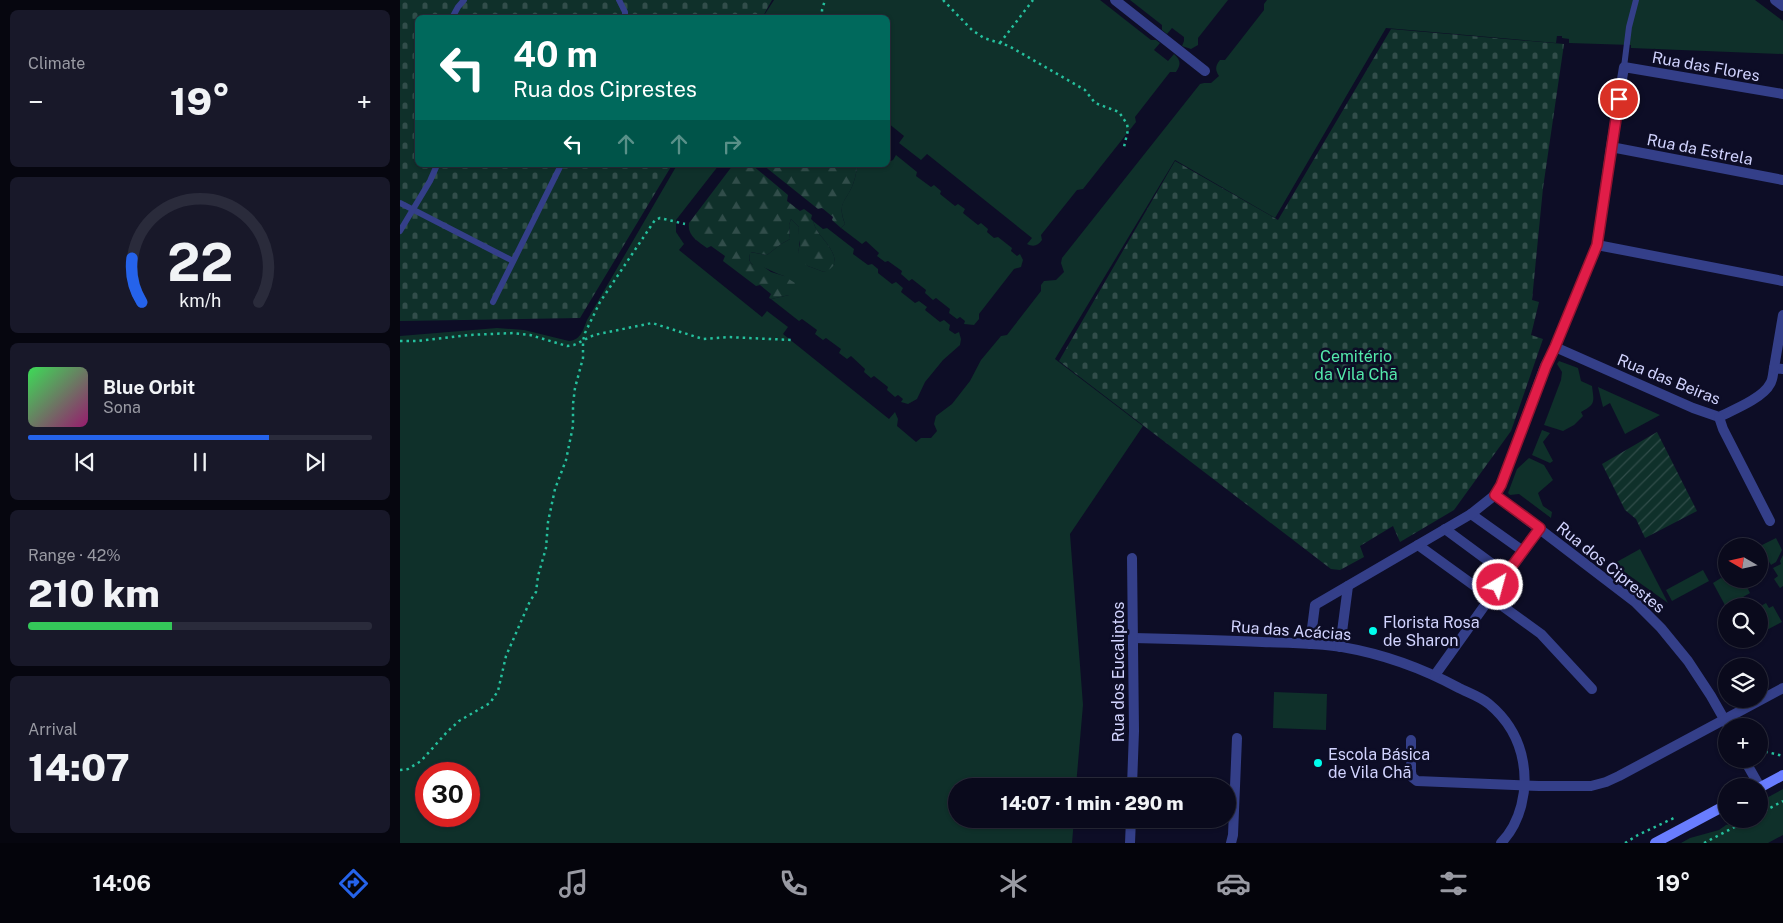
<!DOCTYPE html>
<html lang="en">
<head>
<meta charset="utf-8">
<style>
	:root { --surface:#0a0a1c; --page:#181829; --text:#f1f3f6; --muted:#999aa3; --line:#2a2b3b; --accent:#2563eb }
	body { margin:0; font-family:"Public Sans",sans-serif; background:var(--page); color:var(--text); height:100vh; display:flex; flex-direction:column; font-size:19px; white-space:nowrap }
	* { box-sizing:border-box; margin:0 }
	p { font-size:16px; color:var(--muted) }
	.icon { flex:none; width:28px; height:28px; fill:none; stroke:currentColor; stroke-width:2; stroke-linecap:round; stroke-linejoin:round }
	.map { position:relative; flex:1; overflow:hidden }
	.panel { display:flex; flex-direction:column; gap:10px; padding:10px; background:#06060f; width:400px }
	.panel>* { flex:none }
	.guide { position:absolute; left:15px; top:15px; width:475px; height:152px; border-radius:8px; box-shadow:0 1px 4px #0004,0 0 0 1px var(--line); background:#00695c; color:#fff; overflow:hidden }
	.needle { width:32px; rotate:279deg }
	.controls { position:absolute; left:1318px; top:538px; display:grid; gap:10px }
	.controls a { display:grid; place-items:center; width:50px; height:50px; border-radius:50%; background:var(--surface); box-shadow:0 1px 4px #0004,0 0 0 1px var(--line); font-size:25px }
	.speed { position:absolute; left:15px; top:762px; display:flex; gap:10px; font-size:25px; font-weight:700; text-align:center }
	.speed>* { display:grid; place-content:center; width:65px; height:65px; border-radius:50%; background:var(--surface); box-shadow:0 1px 4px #0004,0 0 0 1px var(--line); line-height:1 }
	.speed .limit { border:8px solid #d22; background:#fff; color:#111 }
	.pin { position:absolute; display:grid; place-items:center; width:42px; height:42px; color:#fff; margin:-21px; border:2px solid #fff; border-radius:50%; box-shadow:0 1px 5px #0007 }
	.me { position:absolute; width:55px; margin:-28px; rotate:37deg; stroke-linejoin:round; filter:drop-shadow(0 0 4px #0008) }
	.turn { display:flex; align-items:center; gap:18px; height:105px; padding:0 15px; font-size:22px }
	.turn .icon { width:65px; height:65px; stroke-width:2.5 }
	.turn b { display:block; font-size:35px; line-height:42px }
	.lanes { display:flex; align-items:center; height:48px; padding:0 15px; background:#0003; justify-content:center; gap:25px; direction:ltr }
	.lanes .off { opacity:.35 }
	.big { font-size:38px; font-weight:800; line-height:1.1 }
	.panel .widget { flex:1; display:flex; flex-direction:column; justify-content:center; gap:8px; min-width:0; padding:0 18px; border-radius:8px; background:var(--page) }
	.panel .dial { align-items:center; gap:0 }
	.dial svg { height:130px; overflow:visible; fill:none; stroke:var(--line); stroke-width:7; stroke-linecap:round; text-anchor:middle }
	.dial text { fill:var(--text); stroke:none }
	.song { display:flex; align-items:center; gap:15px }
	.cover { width:60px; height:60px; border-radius:8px; background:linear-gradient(135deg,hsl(130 70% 55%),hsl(320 70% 35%)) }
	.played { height:5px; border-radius:2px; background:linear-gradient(90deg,var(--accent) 70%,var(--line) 70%) }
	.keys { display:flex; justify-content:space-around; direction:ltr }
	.heat { display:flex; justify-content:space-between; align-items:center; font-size:28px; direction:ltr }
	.charge { height:8px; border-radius:4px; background:linear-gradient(90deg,#34c759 42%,var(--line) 0) }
	.trip { position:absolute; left:548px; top:778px; width:288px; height:50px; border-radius:25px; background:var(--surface); box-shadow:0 1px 4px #0004,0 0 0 1px var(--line); font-weight:800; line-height:50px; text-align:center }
	.tab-bar { display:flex; height:80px; justify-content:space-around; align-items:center; background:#04040b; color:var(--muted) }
	.tab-bar .icon { width:35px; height:35px }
	.tab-bar .on { color:var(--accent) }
	.tab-bar b { font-size:22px; color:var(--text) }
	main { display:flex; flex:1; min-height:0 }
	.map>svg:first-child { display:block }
</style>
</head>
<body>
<main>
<section class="panel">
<div class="widget"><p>Climate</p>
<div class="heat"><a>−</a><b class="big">19°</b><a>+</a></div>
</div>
<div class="widget dial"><svg viewBox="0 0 100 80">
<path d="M14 69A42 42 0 1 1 86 69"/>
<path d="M14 69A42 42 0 0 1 8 42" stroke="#2563eb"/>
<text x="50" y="56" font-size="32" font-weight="700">22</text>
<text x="50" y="72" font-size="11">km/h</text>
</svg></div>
<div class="widget">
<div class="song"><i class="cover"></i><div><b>Blue Orbit</b><p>Sona</p></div></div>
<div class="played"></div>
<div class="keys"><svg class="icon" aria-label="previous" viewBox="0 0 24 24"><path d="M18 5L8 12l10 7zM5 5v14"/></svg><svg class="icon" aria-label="pause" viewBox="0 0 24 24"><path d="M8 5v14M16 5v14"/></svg><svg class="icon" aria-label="next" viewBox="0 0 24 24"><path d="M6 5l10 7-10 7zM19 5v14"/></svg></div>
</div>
<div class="widget"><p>Range · 42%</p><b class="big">210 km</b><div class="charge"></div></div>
<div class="widget"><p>Arrival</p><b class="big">14:07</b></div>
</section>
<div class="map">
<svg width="1383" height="843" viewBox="0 0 1383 843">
	<defs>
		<pattern id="forest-firs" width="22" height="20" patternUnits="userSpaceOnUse" patternTransform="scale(1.25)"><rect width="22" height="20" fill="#0f302a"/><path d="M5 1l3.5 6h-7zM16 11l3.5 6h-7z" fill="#314d4a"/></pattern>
		<pattern id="cemetery-stones" width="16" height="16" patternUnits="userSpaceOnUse" patternTransform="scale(1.25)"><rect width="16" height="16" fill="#0f302a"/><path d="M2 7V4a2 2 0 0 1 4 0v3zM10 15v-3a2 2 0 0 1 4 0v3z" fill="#314d4a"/></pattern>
		<pattern id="garden-furrows" width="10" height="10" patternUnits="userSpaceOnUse" patternTransform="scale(1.25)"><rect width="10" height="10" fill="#0f302a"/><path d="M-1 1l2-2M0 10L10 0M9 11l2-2" fill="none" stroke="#314d4a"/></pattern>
	</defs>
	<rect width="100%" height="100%" fill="#0d0d26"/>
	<g fill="#0f302a" fill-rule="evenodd">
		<path d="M374,0H700L751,40H756L760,43L754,50L768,61L774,54C781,60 781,65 776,72H770L735,117L736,122L683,189L677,190L641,235L642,240C638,246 633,247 627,244L632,238L527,154L521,160L499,143L504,136L488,123V18L363,17Z"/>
		<polygon points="730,0 828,0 798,38 798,45 791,49 782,46 784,41 784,37 772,28 767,34 762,30 762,25"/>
		<path d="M867,0H1355L1383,21V54L1231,48V45L1169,43V39L1162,38V36H1157L1156,43L986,28L875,218L775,160L655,359L743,426L670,534L683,705L676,786H556V819H674L672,843H0V336L97,328L124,330L169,341C181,340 183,330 187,320L277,165H319L276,220V232L284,244L279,250L362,317L367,311L388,327L383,334L489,419L495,412L498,419L497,426L516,442L521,438H531L537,431L534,424L536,416L552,404L570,381L581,360L601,336L607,335L641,291V285L644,281L656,280L664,272L661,263L662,258L800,84L804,83H811L819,76C815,70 815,66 820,60H825L864,10V4ZM26,774H69V816H26Z"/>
		<path d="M496,155L517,172L516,176L531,187L534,185L541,191L540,194L555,206L558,204L565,209L563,213L578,225L581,223L588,229L587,232L594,238L598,237L612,248L611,251L617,256L620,254L623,260L621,267L614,269L579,314V319L574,325L564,324L565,321L560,317L557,319L549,313L550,309L536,298L533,300L525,293L526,290L512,279L509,281L501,274L502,271L488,261L485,262L477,256L479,253L466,241L462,244L441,228L445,224C436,200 448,201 454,181C456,176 456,170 458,165H488V162L493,160Z"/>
		<path d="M391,219L399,227C398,236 401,243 398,252L408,266L424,272L435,264C435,245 417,238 413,221L423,229L427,228L454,249L453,254L468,265L472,264L478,269V273L492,284L496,282L503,288L501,292L515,303L519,301L527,307L525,310L540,322L544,320L550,325L549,330L555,334L559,332L561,339L560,345L543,360L525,382L517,399L508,404L501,402L503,399L498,395L495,397L487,390L488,387L474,376L471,378L464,372L465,369L451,356L447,359L439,353L441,349L426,338L423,340L415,334L417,330L402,319L399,321L371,299L389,295L384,276C373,273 364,265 353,265C348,261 349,258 350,252L367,255L381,244L390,239L389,225Z"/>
		<path d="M1159,361L1178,368L1181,381L1192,386C1194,402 1196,404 1181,412L1183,416L1174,425L1163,431L1144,425L1161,380L1162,372L1157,364Z"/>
		<polygon points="1198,387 1260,415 1225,434 1210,403 1203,407"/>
		<polygon points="1142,430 1150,433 1143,442 1153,461 1150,463 1132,455"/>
		<polygon points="1129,458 1144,465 1153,480 1138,493 1143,506 1152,512 1151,518 1119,494 1110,495 1108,493 1117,469"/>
		<polygon points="1376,538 1382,550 1376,562 1371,565 1360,546"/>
		<polygon points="1240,549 1268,603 1213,564"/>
		<polygon points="1383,555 1383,586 1380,588 1374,579 1378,576 1373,568 1381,564 1380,561"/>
		<polygon points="1303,570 1309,581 1272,601 1266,590"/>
		<polygon points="1321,578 1341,585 1343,589 1347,587 1350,593 1326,607 1313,583"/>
		<polygon points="1366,603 1369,608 1373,606 1382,622 1359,634 1359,607"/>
		<polygon points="874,692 927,694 926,730 873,728"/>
		<polygon points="1383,789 1383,835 1368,843 1281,843 1290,838 1319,830 1326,825 1334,823 1336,819 1359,819 1359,802"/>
	</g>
	<g fill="url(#forest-firs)">
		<path d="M333,165H352L388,195L387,201L400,211L404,209L412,215L411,219L413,221C417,238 435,245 435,264L430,269L424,272L408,266L401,261L398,252L400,244L398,236L399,227L391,219L389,225L390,239L381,244L367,255L351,252C348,257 348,261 353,265H361L371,272L384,276L395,283L389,295L371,299L369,298L371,294L360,285L356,286L323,261L325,256L311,246L307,248C298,241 287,236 289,223Z"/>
		<path d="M363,165H458C456,170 456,176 454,181C448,201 436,201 445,224L441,228L432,220L433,217L422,208L418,209Z"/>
	</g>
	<g fill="url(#cemetery-stones)">
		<polygon points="0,0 372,0 362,18 18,18 18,165 272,165 180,318 0,321"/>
		<polygon points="991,29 1164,44 1143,188 1132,300 1139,302 1131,335 1143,339 1111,431 1054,510 1000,542 993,526 960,546 964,557 940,570 931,569 659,361 775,161 878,220"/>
	</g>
	<polygon fill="url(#garden-furrows)" points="1257,432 1297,511 1245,538 1236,519 1225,510 1202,464"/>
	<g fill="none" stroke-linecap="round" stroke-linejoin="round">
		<g stroke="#25c09d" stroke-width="2.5" stroke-dasharray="2.5 4" stroke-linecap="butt">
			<polyline points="543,0 572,30 584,38 609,46 685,90 695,103 719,112 727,124 728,130 724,147"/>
			<polyline points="422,18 422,10 425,0"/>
			<polyline points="600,43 633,0"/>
			<polyline points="0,341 17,341 69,335 113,333 130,335 167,346 174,345 194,335 252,323 303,339 328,337 391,340"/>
			<polyline points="1359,750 1383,756"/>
			<polyline points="0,770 8,769 21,761 47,732 59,721 90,703 98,691 106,656 130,601 136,592 138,576 146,548 148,522 155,489 166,460 173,426 173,404 175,388 183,358 183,341 185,333 200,302 255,220 260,218 285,224"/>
			<polyline points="1335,786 1344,780"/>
			<polyline points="1359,814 1383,801"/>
			<polyline points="1225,843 1238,835 1276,817"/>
			<polyline points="1304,843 1350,819"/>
		</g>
		<g stroke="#343f89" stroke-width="6">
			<polyline points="219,0 225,12 225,18"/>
			<polyline points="97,17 98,18"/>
			<polyline points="52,18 58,7 64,0"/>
			<polyline points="1224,67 1229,27 1236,0"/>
			<polyline points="0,203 113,261"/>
			<polyline points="0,231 30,181 37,165"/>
			<polyline points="93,302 161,165"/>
		</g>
		<g stroke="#343f89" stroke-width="10">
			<polyline points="715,0 805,71"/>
			<polyline points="1375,0 1383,6"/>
			<polyline points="1211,147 1383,180"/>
			<polyline points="1197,245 1383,281"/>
			<path d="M1155,347L1293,408L1319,417C1333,410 1363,398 1370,384C1373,380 1373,373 1374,368L1383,369"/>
			<polyline points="1374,368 1383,315"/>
			<polyline points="1319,417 1323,429 1370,521"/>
			<polyline points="1095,495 1235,602 1261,628 1288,661 1311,696 1328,726"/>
			<polyline points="1071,514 1123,551"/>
			<polyline points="1045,529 1106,574"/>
			<polyline points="1018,545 1141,634 1192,689"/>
			<path d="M733,638C776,639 819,640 862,642C889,643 916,643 942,647C983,654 1022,668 1059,688C1069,693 1081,697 1089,704C1107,719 1119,739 1123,762C1128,790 1121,822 1101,843"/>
			<polyline points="910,644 915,605 1071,514 1095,495 1101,485 1145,366 1155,347 1197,245 1211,147 1224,67 1383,94"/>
			<polyline points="940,647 948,586"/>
			<polyline points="1035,675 1140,528"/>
			<polyline points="1011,740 1011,772 1012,777 1017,781 1139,786 1191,786 1206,782 1219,776 1383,688"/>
			<polyline points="1344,759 1360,787"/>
			<polyline points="732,786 734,731 732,558"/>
			<polyline points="730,843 731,819"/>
			<polyline points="831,843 833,835 837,738"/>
		</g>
		<g stroke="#697dff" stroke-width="10">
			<polyline points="1359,788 1383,775"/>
			<polyline points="1255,843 1326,805"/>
		</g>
	</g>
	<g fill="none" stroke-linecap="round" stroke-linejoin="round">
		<defs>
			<polyline id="route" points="1098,585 1140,528 1095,495 1101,485 1146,366 1155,347 1197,245 1219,99"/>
		</defs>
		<use href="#route" stroke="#92132f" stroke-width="12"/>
		<use href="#route" stroke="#e11d48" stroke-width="9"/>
	</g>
	<g fill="#00fded" stroke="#0d0d26" stroke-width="2">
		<circle cx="973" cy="631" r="5"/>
		<circle cx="918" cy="763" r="5"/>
	</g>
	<g text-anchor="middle" stroke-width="5" stroke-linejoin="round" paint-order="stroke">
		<g font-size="16" fill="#d2d4ff" stroke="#0d0d26">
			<text transform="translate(1306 66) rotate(10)" y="6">Rua das Flores</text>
			<text transform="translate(1300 149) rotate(11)" y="6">Rua da Estrela</text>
			<text transform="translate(1269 379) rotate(22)" y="6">Rua das Beiras</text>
			<text transform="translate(1211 567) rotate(39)" y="6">Rua dos Ciprestes</text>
			<text transform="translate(891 630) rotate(4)" y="6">Rua das Acácias</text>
			<text transform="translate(718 672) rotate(-90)" y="6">Rua dos Eucaliptos</text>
		</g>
		<g font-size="16" fill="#54e9ab" stroke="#0d0d26">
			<text x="956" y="362">Cemitério<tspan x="956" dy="18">da Vila Chã</tspan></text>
		</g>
		<g font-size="16" fill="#d2d4ff" stroke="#0d0d26" text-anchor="start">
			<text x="983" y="628">Florista Rosa<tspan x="983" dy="18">de Sharon</tspan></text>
			<text x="928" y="760">Escola Básica<tspan x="928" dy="18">de Vila Chã</tspan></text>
		</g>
	</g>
</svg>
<div class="controls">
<a><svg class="needle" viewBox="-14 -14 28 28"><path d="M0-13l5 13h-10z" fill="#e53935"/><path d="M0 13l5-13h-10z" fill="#999aa3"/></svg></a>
<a><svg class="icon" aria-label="search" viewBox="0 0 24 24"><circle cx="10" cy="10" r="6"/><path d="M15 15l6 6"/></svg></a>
<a><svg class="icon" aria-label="layers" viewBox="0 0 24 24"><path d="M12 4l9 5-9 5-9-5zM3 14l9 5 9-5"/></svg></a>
<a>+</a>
<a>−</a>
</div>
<div class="speed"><div class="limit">30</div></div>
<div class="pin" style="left:1219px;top:99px;background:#d93025"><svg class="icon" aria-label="arrive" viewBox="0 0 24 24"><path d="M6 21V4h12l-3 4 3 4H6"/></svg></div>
<svg class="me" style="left:1098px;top:585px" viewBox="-20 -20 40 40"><circle r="17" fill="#e11d48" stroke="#fff" stroke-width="3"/><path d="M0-11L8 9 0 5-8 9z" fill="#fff"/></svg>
<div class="trip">14:07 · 1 min · 290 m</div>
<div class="guide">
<div class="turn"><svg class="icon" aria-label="left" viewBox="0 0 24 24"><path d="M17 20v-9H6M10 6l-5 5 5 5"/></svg><div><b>40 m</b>Rua dos Ciprestes</div></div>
<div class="lanes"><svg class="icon" aria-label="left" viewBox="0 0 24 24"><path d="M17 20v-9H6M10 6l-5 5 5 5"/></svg><svg class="icon off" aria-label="ahead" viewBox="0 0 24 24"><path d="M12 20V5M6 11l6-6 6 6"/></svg><svg class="icon off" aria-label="ahead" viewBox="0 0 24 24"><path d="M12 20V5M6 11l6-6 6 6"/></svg><svg class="icon off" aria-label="right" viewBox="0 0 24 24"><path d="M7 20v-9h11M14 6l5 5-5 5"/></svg></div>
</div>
</div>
</main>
<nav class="tab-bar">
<b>14:06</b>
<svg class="icon on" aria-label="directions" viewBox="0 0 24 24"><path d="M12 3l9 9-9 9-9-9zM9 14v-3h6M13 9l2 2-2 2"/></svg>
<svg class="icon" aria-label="music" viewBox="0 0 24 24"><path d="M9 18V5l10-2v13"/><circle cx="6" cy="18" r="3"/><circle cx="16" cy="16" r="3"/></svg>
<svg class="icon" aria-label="phone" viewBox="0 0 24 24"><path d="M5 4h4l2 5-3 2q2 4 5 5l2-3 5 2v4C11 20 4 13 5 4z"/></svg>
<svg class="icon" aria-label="climate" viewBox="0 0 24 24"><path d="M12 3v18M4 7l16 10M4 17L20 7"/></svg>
<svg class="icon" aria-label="car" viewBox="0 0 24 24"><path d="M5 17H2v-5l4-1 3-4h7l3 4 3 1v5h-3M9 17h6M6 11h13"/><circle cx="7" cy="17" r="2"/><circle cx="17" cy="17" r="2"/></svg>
<svg class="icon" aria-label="filters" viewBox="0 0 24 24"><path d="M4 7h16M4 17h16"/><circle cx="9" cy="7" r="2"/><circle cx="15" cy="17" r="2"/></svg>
<b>19°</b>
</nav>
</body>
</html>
